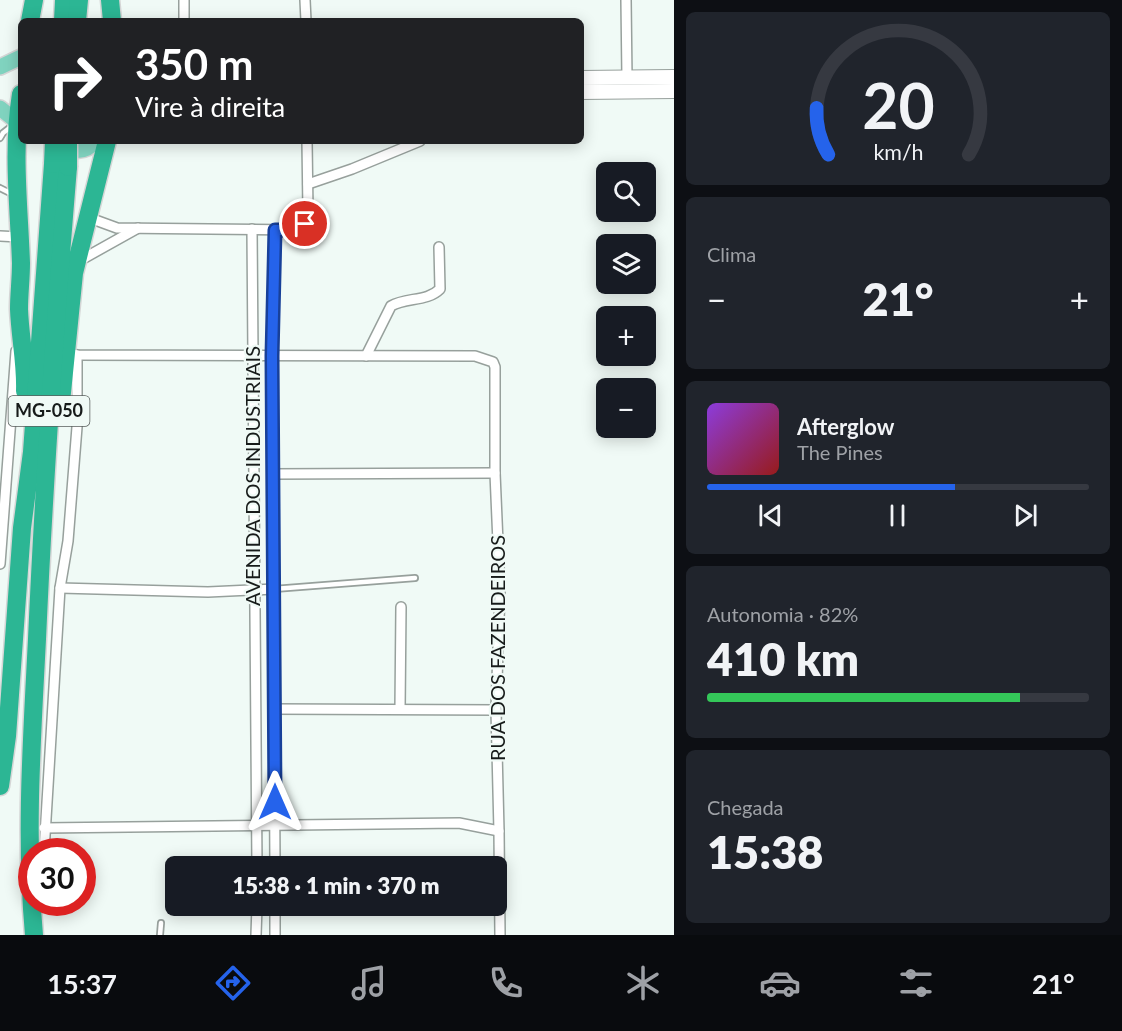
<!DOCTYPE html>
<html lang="pt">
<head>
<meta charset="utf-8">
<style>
	:root { --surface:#171b24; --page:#20242c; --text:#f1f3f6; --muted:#9ea1a6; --line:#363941; --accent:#2563eb }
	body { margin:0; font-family:Lato,sans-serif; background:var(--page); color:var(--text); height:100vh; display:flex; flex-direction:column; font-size:22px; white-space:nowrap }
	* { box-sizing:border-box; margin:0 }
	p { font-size:20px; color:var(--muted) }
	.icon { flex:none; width:33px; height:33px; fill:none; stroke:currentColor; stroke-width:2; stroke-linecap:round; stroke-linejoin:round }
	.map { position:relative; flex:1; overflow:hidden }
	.details { display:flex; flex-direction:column; gap:12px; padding:12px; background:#0d0f14; width:448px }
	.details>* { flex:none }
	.banner { position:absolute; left:18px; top:18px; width:566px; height:126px; border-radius:9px; box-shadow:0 3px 15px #0003; background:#202124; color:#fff; overflow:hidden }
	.buttons { position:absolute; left:596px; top:162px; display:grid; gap:12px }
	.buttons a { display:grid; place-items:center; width:60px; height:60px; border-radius:9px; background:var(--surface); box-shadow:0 3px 15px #0003; font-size:30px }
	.speed { position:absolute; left:18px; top:838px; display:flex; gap:12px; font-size:30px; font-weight:700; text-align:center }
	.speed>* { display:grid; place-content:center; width:78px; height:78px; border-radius:50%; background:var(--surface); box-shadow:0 3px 15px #0003; line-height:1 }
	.speed .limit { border:9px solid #d22; background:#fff; color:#111 }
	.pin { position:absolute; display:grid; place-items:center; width:51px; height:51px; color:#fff; margin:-26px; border:3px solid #fff; border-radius:50%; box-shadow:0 2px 6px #0007 }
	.me { position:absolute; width:66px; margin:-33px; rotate:0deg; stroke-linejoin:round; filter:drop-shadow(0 0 4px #0008) }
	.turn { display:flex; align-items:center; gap:21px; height:126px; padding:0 18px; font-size:27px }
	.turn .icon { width:78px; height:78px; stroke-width:2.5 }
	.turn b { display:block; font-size:42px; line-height:51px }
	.big { font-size:45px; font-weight:800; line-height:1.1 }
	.details .tile { flex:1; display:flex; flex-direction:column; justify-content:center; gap:9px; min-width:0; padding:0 21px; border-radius:9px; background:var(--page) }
	.details .dial { align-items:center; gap:0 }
	.dial svg { height:156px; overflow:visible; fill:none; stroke:var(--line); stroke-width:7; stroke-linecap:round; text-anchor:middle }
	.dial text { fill:var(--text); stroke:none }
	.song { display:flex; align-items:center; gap:18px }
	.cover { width:72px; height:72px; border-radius:9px; background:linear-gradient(135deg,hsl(270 70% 55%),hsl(0 70% 35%)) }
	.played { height:6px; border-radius:3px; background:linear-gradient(90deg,var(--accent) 65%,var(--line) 65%) }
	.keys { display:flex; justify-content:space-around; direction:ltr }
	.heat { display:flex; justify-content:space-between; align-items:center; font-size:33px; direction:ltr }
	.charge { height:9px; border-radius:4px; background:linear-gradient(90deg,#34c759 82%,var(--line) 0) }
	.trip { position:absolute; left:165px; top:856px; width:342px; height:60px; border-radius:9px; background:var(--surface); box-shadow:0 3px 15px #0003; font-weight:800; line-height:60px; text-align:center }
	.dock { display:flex; height:96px; justify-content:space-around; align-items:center; background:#090b0e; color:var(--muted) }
	.dock .icon { width:42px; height:42px }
	.dock .on { color:var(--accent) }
	.dock b { font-size:27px; color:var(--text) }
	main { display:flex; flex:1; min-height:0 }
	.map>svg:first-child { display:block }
</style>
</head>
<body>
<main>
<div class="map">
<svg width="674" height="935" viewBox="0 0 674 935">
	<rect width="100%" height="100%" fill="#f0faf6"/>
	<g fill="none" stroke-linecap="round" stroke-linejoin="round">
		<defs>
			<g id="lane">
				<polyline points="0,138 3,133 12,126"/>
				<polyline points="0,188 14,195"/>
				<polyline points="274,589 415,578"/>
				<polyline points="160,935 161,923"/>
			</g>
			<g id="street">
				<polyline points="184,0 184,21"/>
				<polyline points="305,0 306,21"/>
				<polyline points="626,0 627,78"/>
				<polyline points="308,184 352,169 420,141"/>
				<polyline points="87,217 117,228 299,230 305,223 308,212 307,141"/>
				<polyline points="252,229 257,867"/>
				<polyline points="0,236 19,237"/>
				<polyline points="79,261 138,228"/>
				<polyline points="66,353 77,355 475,356 493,362 495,367 495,473 500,590 496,710 499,831 500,935"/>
				<path d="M366,356L391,306C406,297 427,302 440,289L439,247"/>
				<polyline points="273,474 495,473"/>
				<polyline points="0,564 16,351"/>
				<polyline points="60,588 208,592 274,589"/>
				<polyline points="274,709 496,710"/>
				<polyline points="400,709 401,607"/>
				<polyline points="44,828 459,823 499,831"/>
				<polyline points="44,852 60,588 68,541 77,427 77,355"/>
				<polyline points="275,867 272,356 275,230"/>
				<polyline points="256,935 257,906"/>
				<polyline points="275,935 275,906"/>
			</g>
			<g id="secondary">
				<polyline points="580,78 674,77"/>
				<polyline points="580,92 674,91"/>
			</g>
			<g id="primary">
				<polyline points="0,67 21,57"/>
				<polyline points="0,108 21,125"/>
				<path d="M59,145C70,152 86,154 95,141"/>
			</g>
			<g id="highway">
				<polyline points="110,0 112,21"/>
				<polyline points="30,21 34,0"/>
				<polyline points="63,21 64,0"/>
				<polyline points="77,21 79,0"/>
				<path d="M21,94C12,150 19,207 21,263C21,279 19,294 19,309C20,337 26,363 25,391"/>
				<polyline points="60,412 74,273 107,141"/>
				<polyline points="0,786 7,736 22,528 32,452 53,164"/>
				<path d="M34,935C25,836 32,738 37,639C44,482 55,324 68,167"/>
			</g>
		</defs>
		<use href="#lane" stroke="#97a09c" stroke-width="8"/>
		<use href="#street" stroke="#97a09c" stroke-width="12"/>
		<use href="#secondary" stroke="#97a09c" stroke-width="16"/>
		<use href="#primary" stroke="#d5d6d6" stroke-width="18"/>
		<use href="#highway" stroke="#d5d6d6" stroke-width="21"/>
		<use href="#lane" stroke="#fff" stroke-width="4.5"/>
		<use href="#street" stroke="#fff" stroke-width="9"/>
		<use href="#secondary" stroke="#fff" stroke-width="14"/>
		<use href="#primary" stroke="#80d3bf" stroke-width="15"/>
		<use href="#highway" stroke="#2cb694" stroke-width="18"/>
		<defs>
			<g id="highway-bridge">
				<polyline points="53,164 54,141"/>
				<polyline points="68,167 68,141"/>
			</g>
		</defs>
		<use href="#highway-bridge" stroke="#d5d6d6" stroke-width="21" stroke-linecap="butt"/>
		<use href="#highway-bridge" stroke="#2cb694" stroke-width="18"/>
	</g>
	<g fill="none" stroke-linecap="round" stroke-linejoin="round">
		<defs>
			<polyline id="route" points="275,802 272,356 275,230 299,230 305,224"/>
		</defs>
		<use href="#route" stroke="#184099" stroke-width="15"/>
		<use href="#route" stroke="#2563eb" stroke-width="10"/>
	</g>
	<g text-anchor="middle" stroke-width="4.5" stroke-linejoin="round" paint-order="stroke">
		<rect fill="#f0faf6" stroke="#585e5c" stroke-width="1.5" x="8.5" y="396" width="81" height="30" rx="4.5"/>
		<g font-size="18" font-weight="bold" fill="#171b1a">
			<text x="49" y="417">MG-050</text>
		</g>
		<g font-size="20" fill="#171b1a" stroke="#f0faf6">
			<text transform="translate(253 476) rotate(-90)" y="7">AVENIDA DOS INDUSTRIAIS</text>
			<text transform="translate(498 648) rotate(-90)" y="7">RUA DOS FAZENDEIROS</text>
		</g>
	</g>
</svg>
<div class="buttons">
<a><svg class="icon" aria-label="search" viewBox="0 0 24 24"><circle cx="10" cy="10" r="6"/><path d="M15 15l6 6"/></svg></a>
<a><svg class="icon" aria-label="layers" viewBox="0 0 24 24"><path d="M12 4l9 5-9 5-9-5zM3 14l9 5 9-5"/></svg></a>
<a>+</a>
<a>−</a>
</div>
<div class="speed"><div class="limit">30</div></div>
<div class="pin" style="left:305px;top:224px;background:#d93025"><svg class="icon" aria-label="arrive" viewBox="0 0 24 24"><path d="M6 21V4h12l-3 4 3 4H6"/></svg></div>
<svg class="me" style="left:275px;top:802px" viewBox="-20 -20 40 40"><path d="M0-17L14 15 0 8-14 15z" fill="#2563eb" stroke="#fff" stroke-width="4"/></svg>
<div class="trip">15:38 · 1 min · 370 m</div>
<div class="banner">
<div class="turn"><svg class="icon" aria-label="right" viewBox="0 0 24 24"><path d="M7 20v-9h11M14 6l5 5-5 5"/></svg><div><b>350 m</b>Vire à direita</div></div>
</div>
</div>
<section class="details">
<div class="tile dial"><svg viewBox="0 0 100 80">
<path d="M14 69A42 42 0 1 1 86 69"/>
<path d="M14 69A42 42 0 0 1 8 45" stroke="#2563eb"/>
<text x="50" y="56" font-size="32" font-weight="700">20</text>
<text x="50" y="72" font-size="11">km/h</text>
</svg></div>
<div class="tile"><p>Clima</p>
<div class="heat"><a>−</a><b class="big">21°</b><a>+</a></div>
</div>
<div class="tile">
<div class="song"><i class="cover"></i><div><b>Afterglow</b><p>The Pines</p></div></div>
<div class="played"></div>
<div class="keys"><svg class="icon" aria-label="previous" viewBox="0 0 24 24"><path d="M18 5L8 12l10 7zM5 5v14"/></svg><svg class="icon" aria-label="pause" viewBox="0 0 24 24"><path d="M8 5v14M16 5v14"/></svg><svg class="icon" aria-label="next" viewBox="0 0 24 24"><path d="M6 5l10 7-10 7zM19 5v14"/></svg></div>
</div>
<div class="tile"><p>Autonomia · 82%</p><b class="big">410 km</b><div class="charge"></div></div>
<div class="tile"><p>Chegada</p><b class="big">15:38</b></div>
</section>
</main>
<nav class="dock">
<b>15:37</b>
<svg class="icon on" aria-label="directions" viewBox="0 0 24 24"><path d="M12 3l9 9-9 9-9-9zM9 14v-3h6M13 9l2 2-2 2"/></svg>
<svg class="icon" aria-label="music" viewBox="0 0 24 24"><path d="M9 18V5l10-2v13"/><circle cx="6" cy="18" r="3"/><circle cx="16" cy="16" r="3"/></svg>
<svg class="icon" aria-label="phone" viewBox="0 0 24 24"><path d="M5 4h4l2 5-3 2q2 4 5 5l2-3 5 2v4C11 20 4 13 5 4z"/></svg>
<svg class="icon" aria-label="climate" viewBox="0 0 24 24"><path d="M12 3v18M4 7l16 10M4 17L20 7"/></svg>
<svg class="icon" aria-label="car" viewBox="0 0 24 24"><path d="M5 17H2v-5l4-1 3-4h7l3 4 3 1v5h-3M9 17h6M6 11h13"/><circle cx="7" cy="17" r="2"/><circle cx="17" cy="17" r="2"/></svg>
<svg class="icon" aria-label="filters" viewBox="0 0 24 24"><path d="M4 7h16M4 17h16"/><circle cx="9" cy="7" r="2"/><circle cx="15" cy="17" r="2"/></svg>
<b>21°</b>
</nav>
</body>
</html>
